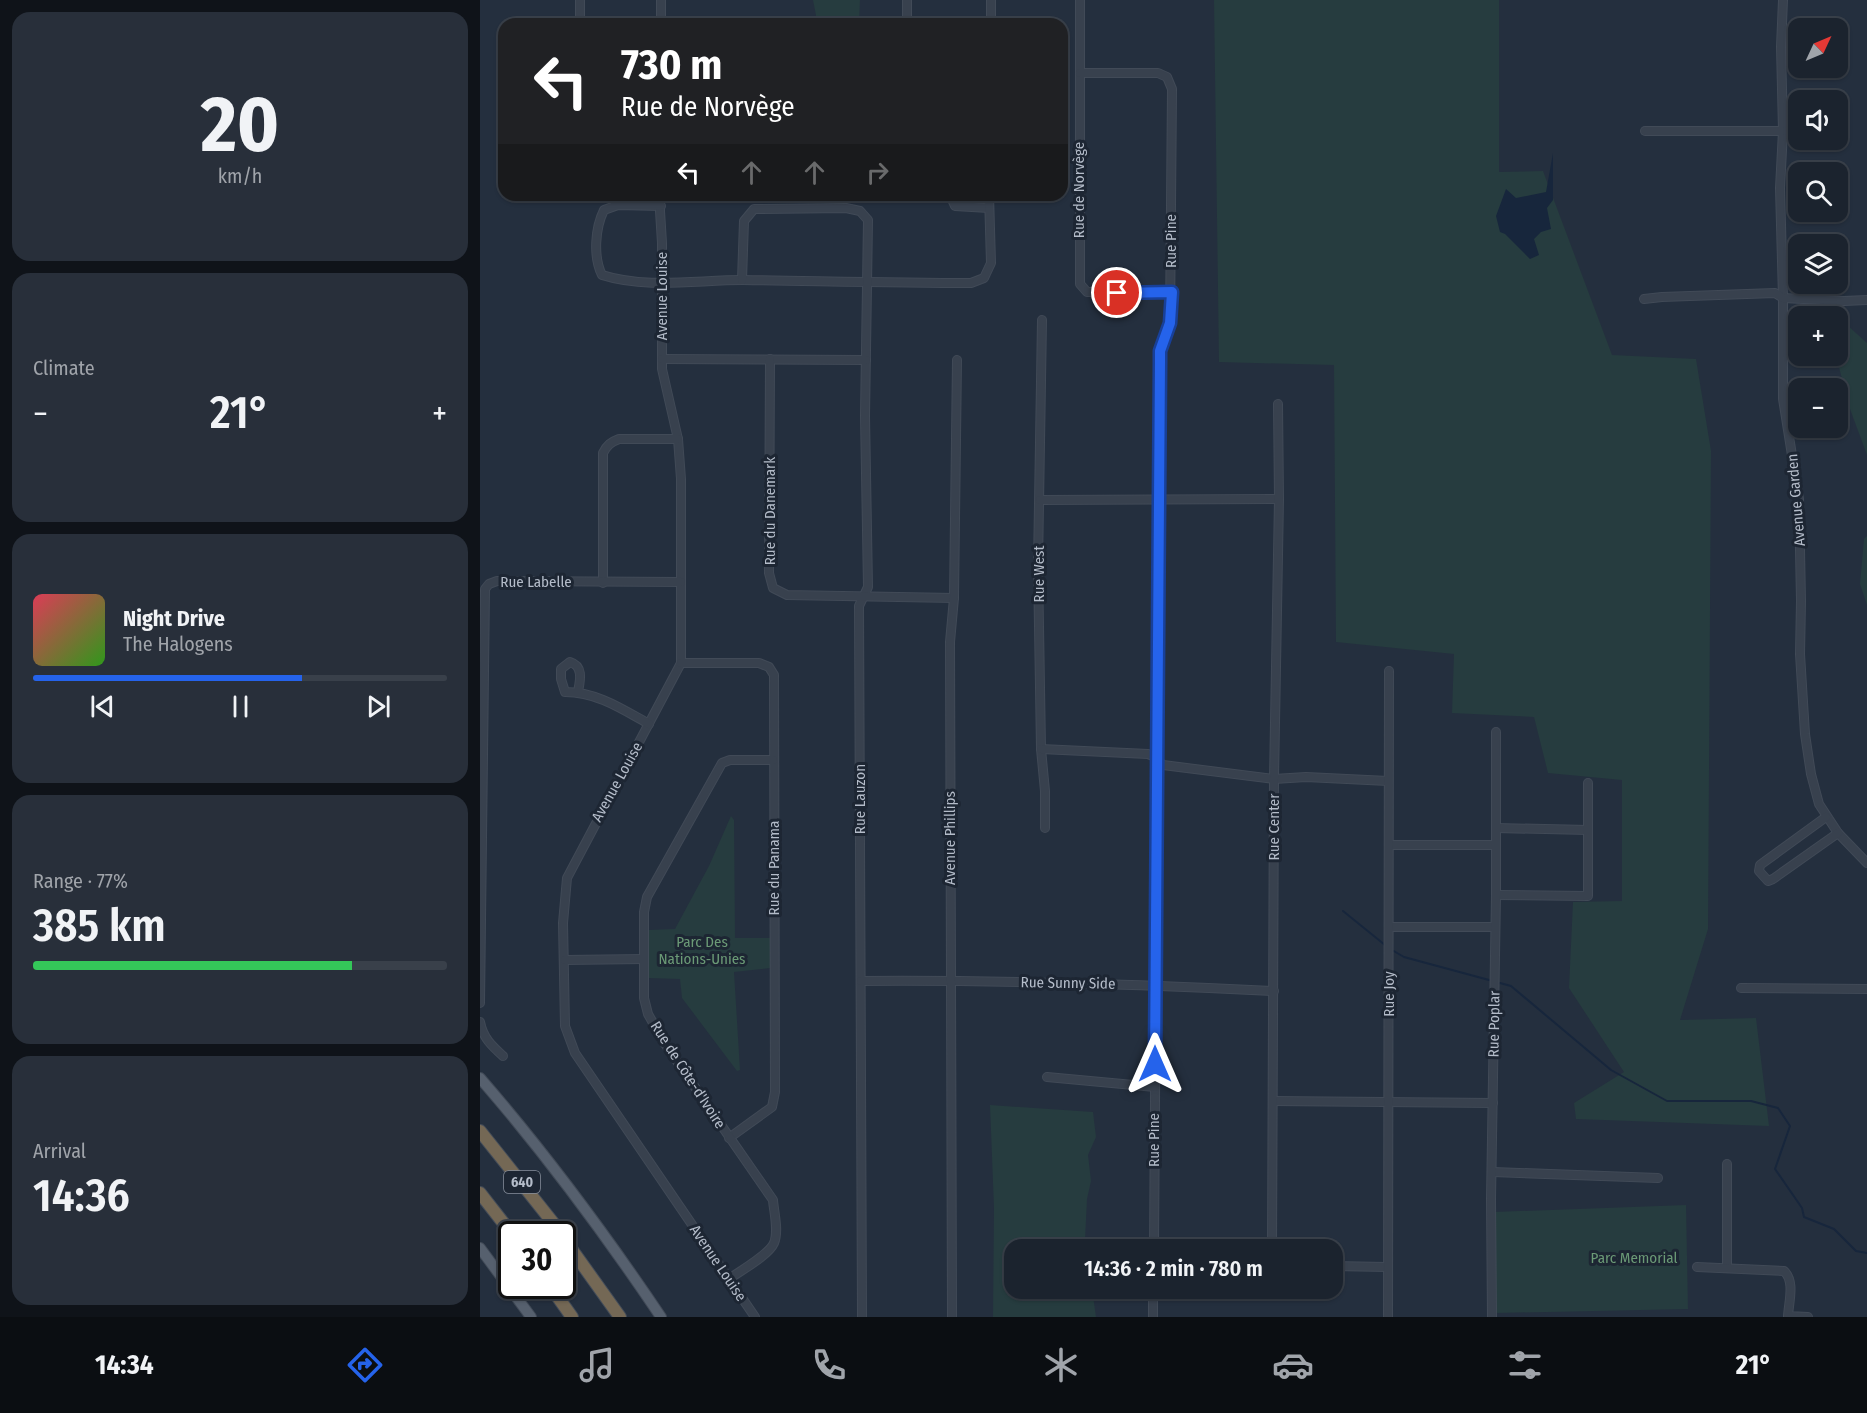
<!DOCTYPE html>
<html lang="en">
<head>
<meta charset="utf-8">
<style>
	:root { --surface:#1b232e; --page:#282f3a; --text:#f1f3f6; --muted:#a0a4aa; --line:#39404a; --accent:#2563eb }
	body { margin:0; font-family:"Fira Sans Condensed",sans-serif; background:var(--page); color:var(--text); height:100vh; display:flex; flex-direction:column; font-size:22px; white-space:nowrap }
	* { box-sizing:border-box; margin:0 }
	p { font-size:20px; color:var(--muted) }
	.icon { flex:none; width:33px; height:33px; fill:none; stroke:currentColor; stroke-width:2; stroke-linecap:round; stroke-linejoin:round }
	.map { position:relative; flex:1; overflow:hidden }
	.side { display:flex; flex-direction:column; gap:12px; padding:12px; background:#0f1319; width:480px }
	.side>* { flex:none }
	.banner { position:absolute; left:18px; top:18px; width:570px; height:183px; border-radius:18px; box-shadow:0 2px 4px #0004,0 0 0 2px var(--line); background:#202124; color:#fff; overflow:hidden }
	.needle { width:39px; rotate:46deg }
	.controls { position:absolute; left:1308px; top:18px; display:grid; gap:12px }
	.controls a { display:grid; place-items:center; width:60px; height:60px; border-radius:12px; background:var(--surface); box-shadow:0 2px 4px #0004,0 0 0 2px var(--line); font-size:30px }
	.speed { position:absolute; left:18px; top:1221px; display:flex; gap:12px; font-size:30px; font-weight:700; text-align:center }
	.speed>* { display:grid; place-content:center; width:78px; height:78px; border-radius:50%; background:var(--surface); box-shadow:0 2px 4px #0004,0 0 0 2px var(--line); line-height:1 }
	.speed .limit { border:3px solid #111; border-radius:9px; background:#fff; color:#111 }
	.pin { position:absolute; display:grid; place-items:center; width:51px; height:51px; color:#fff; margin:-26px; border:3px solid #fff; border-radius:50%; box-shadow:0 2px 6px #0007 }
	.me { position:absolute; width:66px; margin:-33px; rotate:0deg; stroke-linejoin:round; filter:drop-shadow(0 0 4px #0008) }
	.turn { display:flex; align-items:center; gap:21px; height:126px; padding:0 24px; font-size:27px }
	.turn .icon { width:78px; height:78px; stroke-width:2.5 }
	.turn b { display:block; font-size:42px; line-height:51px }
	.lanes { display:flex; align-items:center; height:57px; padding:0 24px; background:#0003; justify-content:center; gap:30px; direction:ltr }
	.lanes .off { opacity:.35 }
	.big { font-size:45px; font-weight:600; line-height:1.1 }
	.side .widget { flex:1; display:flex; flex-direction:column; justify-content:center; gap:9px; min-width:0; padding:0 21px; border-radius:18px; background:var(--page) }
	.side .dial { align-items:center; gap:0 }
	.dial b { font-size:78px; line-height:1 }
	.song { display:flex; align-items:center; gap:18px }
	.cover { width:72px; height:72px; border-radius:9px; background:linear-gradient(135deg,hsl(350 70% 55%),hsl(110 70% 35%)) }
	.played { height:6px; border-radius:3px; background:linear-gradient(90deg,var(--accent) 65%,var(--line) 65%) }
	.keys { display:flex; justify-content:space-around; direction:ltr }
	.heat { display:flex; justify-content:space-between; align-items:center; font-size:33px; direction:ltr }
	.charge { height:9px; border-radius:4px; background:linear-gradient(90deg,#34c759 77%,var(--line) 0) }
	.trip { position:absolute; left:524px; top:1239px; width:339px; height:60px; border-radius:18px; background:var(--surface); box-shadow:0 2px 4px #0004,0 0 0 2px var(--line); font-weight:600; line-height:60px; text-align:center }
	.tabs { display:flex; height:96px; justify-content:space-around; align-items:center; background:#0b0e12; color:var(--muted) }
	.tabs .icon { width:42px; height:42px }
	.tabs .selected { color:var(--accent) }
	.tabs b { font-size:27px; color:var(--text) }
	main { display:flex; flex:1; min-height:0 }
	.map>svg:first-child { display:block }
</style>
</head>
<body>
<main>
<section class="side">
<div class="widget dial"><b>20</b><p>km/h</p></div>
<div class="widget"><p>Climate</p>
<div class="heat"><a>−</a><b class="big">21°</b><a>+</a></div>
</div>
<div class="widget">
<div class="song"><i class="cover"></i><div><b>Night Drive</b><p>The Halogens</p></div></div>
<div class="played"></div>
<div class="keys"><svg class="icon" aria-label="previous" viewBox="0 0 24 24"><path d="M18 5L8 12l10 7zM5 5v14"/></svg><svg class="icon" aria-label="pause" viewBox="0 0 24 24"><path d="M8 5v14M16 5v14"/></svg><svg class="icon" aria-label="next" viewBox="0 0 24 24"><path d="M6 5l10 7-10 7zM19 5v14"/></svg></div>
</div>
<div class="widget"><p>Range · 77%</p><b class="big">385 km</b><div class="charge"></div></div>
<div class="widget"><p>Arrival</p><b class="big">14:36</b></div>
</section>
<div class="map">
<svg width="1387" height="1317" viewBox="0 0 1387 1317">
	<rect width="100%" height="100%" fill="#242f3e"/>
	<g fill="#263c3f">
		<polygon points="333,0 380,0 379,24 334,24 336,15"/>
		<polygon points="734,0 1019,0 1019,172 1063,171 1132,355 1216,359 1231,451 1228,929 1200,1020 1276,1018 1289,1126 1096,1119 1094,1103 1144,1072 1089,988 1093,902 1142,901 1142,780 1068,773 1054,717 972,713 974,654 856,642 854,365 739,362"/>
		<polygon points="1358,325 1367,325 1387,343 1387,455 1370,409 1356,356"/>
		<polygon points="1387,536 1387,605 1380,584 1384,539"/>
		<polygon points="251,816 254,820 255,938 290,938 290,968 254,972 260,1070 257,1071 202,998 200,979 168,978 169,930 195,929 229,866"/>
		<polygon points="510,1105 613,1112 616,1137 608,1155 611,1181 607,1199 605,1240 607,1249 534,1250 534,1288 612,1289 616,1317 513,1317 514,1208"/>
		<polygon points="1206,1205 1208,1309 1015,1313 1014,1212"/>
	</g>
	<polygon fill="#17263c" points="1073,153 1073,200 1067,208 1071,229 1061,232 1054,239 1059,255 1050,259 1025,234 1020,232 1016,216 1026,189 1036,198 1066,192"/>
	<g fill="none" stroke-linecap="round" stroke-linejoin="round">
		<g stroke="#17263c" stroke-width="2">
			<polyline points="863,911 905,945"/>
			<polyline points="912,950 924,957 1009,980"/>
			<polyline points="1020,983 1031,986 1131,1070 1187,1101 1271,1101 1298,1108 1310,1126 1295,1169 1322,1208 1324,1217 1354,1229 1376,1251 1387,1253"/>
		</g>
		<defs>
			<g id="minor">
				<polyline points="181,0 181,24"/>
				<polyline points="511,0 511,24"/>
				<polyline points="600,0 600,284 607,292 691,292"/>
				<polyline points="1303,0 1301,47 1303,131 1300,188 1303,298 1303,399 1319,499 1321,601 1320,654 1325,734 1331,774 1339,804 1358,833 1387,863"/>
				<polyline points="100,24 100,0"/>
				<polyline points="427,24 427,0"/>
				<polyline points="600,73 678,73 687,77 692,89 690,323 680,351 680,362 674,1250"/>
				<polyline points="1165,131 1303,131"/>
				<polyline points="179,195 182,243 182,369 198,439 201,479 201,663 87,878 83,923 85,1026 95,1053 275,1317"/>
				<polyline points="470,195 475,206 509,208"/>
				<path d="M181,206L138,205L124,210C115,228 113,257 122,275C166,289 217,280 263,280C339,281 415,283 491,283L504,278L511,263L509,195"/>
				<polyline points="262,280 264,221 274,209 366,208 380,211 388,220 385,416 388,587 379,606 382,1317"/>
				<polyline points="1164,299 1182,297 1295,293 1303,298 1364,301 1387,300"/>
				<polyline points="562,320 558,565 561,749 565,791 565,828"/>
				<polyline points="182,359 386,360"/>
				<polyline points="290,359 289,573 293,588 307,595 474,598"/>
				<polyline points="560,500 799,499"/>
				<path d="M123,583V453C127,445 131,442 139,439H198"/>
				<polyline points="201,663 279,663 289,667 294,675 295,1092 292,1107 249,1138"/>
				<path d="M98,692C100,681 104,666 90,662L81,669V679L85,692C117,692 142,709 169,724"/>
				<polyline points="561,749 668,754 673,756 683,765 794,779 826,777 908,781"/>
				<polyline points="1346,817 1280,865 1279,871 1288,881 1293,879 1358,833"/>
				<polyline points="1016,828 1108,830"/>
				<polyline points="909,845 1016,845"/>
				<polyline points="1016,895 1108,896 1108,783"/>
				<polyline points="909,927 1015,927"/>
				<polyline points="85,960 164,959"/>
				<path d="M381,981C519,980 656,984 794,991"/>
				<polyline points="1261,988 1387,989"/>
				<polyline points="0,1003 5,589 9,584 17,581 201,582"/>
				<path d="M0,1022C3,1038 12,1046 23,1056"/>
				<polyline points="567,1077 675,1087"/>
				<polyline points="793,1101 1013,1103"/>
				<polyline points="1247,1164 1247,1267"/>
				<polyline points="1013,1172 1178,1178"/>
				<polyline points="792,1250 794,779 799,499 798,404"/>
				<polyline points="852,1266 907,1267"/>
				<path d="M1217,1267L1304,1271C1315,1281 1309,1301 1308,1316L1328,1317"/>
				<path d="M249,1279C260,1271 289,1255 294,1243C299,1231 294,1213 293,1200L185,1044L168,1014L164,998V912L167,897L242,763L250,760H293"/>
				<polyline points="472,1317 470,642 474,598 477,360"/>
				<polyline points="673,1317 673,1288"/>
				<polyline points="908,1317 909,671"/>
				<polyline points="1012,1317 1011,1199 1016,895 1016,732"/>
			</g>
			<g id="major">
				<path d="M0,1078C66,1154 125,1234 181,1317"/>
				<polyline points="0,1248 51,1317"/>
			</g>
			<g id="highway">
				<polyline points="0,1131 82,1234"/>
				<polyline points="0,1193 32,1234"/>
				<polyline points="82,1236 140,1317"/>
				<polyline points="70,1286 92,1317"/>
			</g>
		</defs>
		<use href="#minor" stroke="#414a57" stroke-width="10"/>
		<use href="#major" stroke="#414a57" stroke-width="12"/>
		<use href="#highway" stroke="#434c59" stroke-width="14"/>
		<use href="#minor" stroke="#38414e" stroke-width="8"/>
		<use href="#major" stroke="#56606e" stroke-width="10"/>
		<use href="#highway" stroke="#746855" stroke-width="12"/>
	</g>
	<g fill="none" stroke-linecap="round" stroke-linejoin="round">
		<defs>
			<polyline id="route" points="637,293 692,292 690,323 680,351 680,362 675,1064"/>
		</defs>
		<use href="#route" stroke="#184099" stroke-width="15"/>
		<use href="#route" stroke="#2563eb" stroke-width="10"/>
	</g>
	<g text-anchor="middle" stroke-width="6" stroke-linejoin="round" paint-order="stroke">
		<rect fill="#1d2633" stroke="#878f9c" stroke-width="1.5" x="24" y="1171" width="36" height="22" rx="4.5"/>
		<g font-size="14" font-weight="bold" fill="#b4bcc9">
			<text x="42" y="1187">640</text>
		</g>
		<g font-size="15" fill="#b4bcc9" stroke="#1d2633">
			<text transform="translate(599 190) rotate(-90)" y="5">Rue de Norvège</text>
			<text transform="translate(691 241) rotate(-90)" y="5">Rue Pine</text>
			<text transform="translate(182 296) rotate(-90)" y="5">Avenue Louise</text>
			<text transform="translate(1316 500) rotate(-95)" y="5">Avenue Garden</text>
			<text transform="translate(290 511) rotate(-90)" y="5">Rue du Danemark</text>
			<text transform="translate(559 574) rotate(-90)" y="5">Rue West</text>
			<text x="56" y="587">Rue Labelle</text>
			<text transform="translate(137 782) rotate(-61)" y="5">Avenue Louise</text>
			<text transform="translate(380 799) rotate(-90)" y="5">Rue Lauzon</text>
			<text transform="translate(794 827) rotate(-90)" y="5">Rue Center</text>
			<text transform="translate(470 838) rotate(-90)" y="5">Avenue Phillips</text>
			<text transform="translate(294 868) rotate(-90)" y="5">Rue du Panama</text>
			<text transform="translate(588 983) rotate(1)" y="5">Rue Sunny Side</text>
			<text transform="translate(909 994) rotate(-90)" y="5">Rue Joy</text>
			<text transform="translate(1014 1024) rotate(-89)" y="5">Rue Poplar</text>
			<text transform="translate(208 1075) rotate(57)" y="5">Rue de Côte-d'Ivoire</text>
			<text transform="translate(674 1140) rotate(-90)" y="5">Rue Pine</text>
			<text transform="translate(238 1263) rotate(56)" y="5">Avenue Louise</text>
		</g>
		<g font-size="15" fill="#6b9a76" stroke="#1d2633">
			<text x="222" y="947">Parc Des<tspan x="222" dy="17">Nations-Unies</tspan></text>
			<text x="1154" y="1263">Parc Memorial</text>
		</g>
	</g>
</svg>
<div class="controls">
<a><svg class="needle" viewBox="-14 -14 28 28"><path d="M0-13l5 13h-10z" fill="#e53935"/><path d="M0 13l5-13h-10z" fill="#a0a4aa"/></svg></a>
<a><svg class="icon" aria-label="sound" viewBox="0 0 24 24"><path d="M4 9h4l5-4v14l-5-4H4zM17 9q2 3 0 6"/></svg></a>
<a><svg class="icon" aria-label="search" viewBox="0 0 24 24"><circle cx="10" cy="10" r="6"/><path d="M15 15l6 6"/></svg></a>
<a><svg class="icon" aria-label="layers" viewBox="0 0 24 24"><path d="M12 4l9 5-9 5-9-5zM3 14l9 5 9-5"/></svg></a>
<a>+</a>
<a>−</a>
</div>
<div class="speed"><div class="limit">30</div></div>
<div class="pin" style="left:637px;top:293px;background:#d93025"><svg class="icon" aria-label="arrive" viewBox="0 0 24 24"><path d="M6 21V4h12l-3 4 3 4H6"/></svg></div>
<svg class="me" style="left:675px;top:1064px" viewBox="-20 -20 40 40"><path d="M0-17L14 15 0 8-14 15z" fill="#2563eb" stroke="#fff" stroke-width="4"/></svg>
<div class="trip">14:36 · 2 min · 780 m</div>
<div class="banner">
<div class="turn"><svg class="icon" aria-label="left" viewBox="0 0 24 24"><path d="M17 20v-9H6M10 6l-5 5 5 5"/></svg><div><b>730 m</b>Rue de Norvège</div></div>
<div class="lanes"><svg class="icon" aria-label="left" viewBox="0 0 24 24"><path d="M17 20v-9H6M10 6l-5 5 5 5"/></svg><svg class="icon off" aria-label="ahead" viewBox="0 0 24 24"><path d="M12 20V5M6 11l6-6 6 6"/></svg><svg class="icon off" aria-label="ahead" viewBox="0 0 24 24"><path d="M12 20V5M6 11l6-6 6 6"/></svg><svg class="icon off" aria-label="right" viewBox="0 0 24 24"><path d="M7 20v-9h11M14 6l5 5-5 5"/></svg></div>
</div>
</div>
</main>
<nav class="tabs">
<b>14:34</b>
<svg class="icon selected" aria-label="directions" viewBox="0 0 24 24"><path d="M12 3l9 9-9 9-9-9zM9 14v-3h6M13 9l2 2-2 2"/></svg>
<svg class="icon" aria-label="music" viewBox="0 0 24 24"><path d="M9 18V5l10-2v13"/><circle cx="6" cy="18" r="3"/><circle cx="16" cy="16" r="3"/></svg>
<svg class="icon" aria-label="phone" viewBox="0 0 24 24"><path d="M5 4h4l2 5-3 2q2 4 5 5l2-3 5 2v4C11 20 4 13 5 4z"/></svg>
<svg class="icon" aria-label="climate" viewBox="0 0 24 24"><path d="M12 3v18M4 7l16 10M4 17L20 7"/></svg>
<svg class="icon" aria-label="car" viewBox="0 0 24 24"><path d="M5 17H2v-5l4-1 3-4h7l3 4 3 1v5h-3M9 17h6M6 11h13"/><circle cx="7" cy="17" r="2"/><circle cx="17" cy="17" r="2"/></svg>
<svg class="icon" aria-label="filters" viewBox="0 0 24 24"><path d="M4 7h16M4 17h16"/><circle cx="9" cy="7" r="2"/><circle cx="15" cy="17" r="2"/></svg>
<b>21°</b>
</nav>
</body>
</html>
